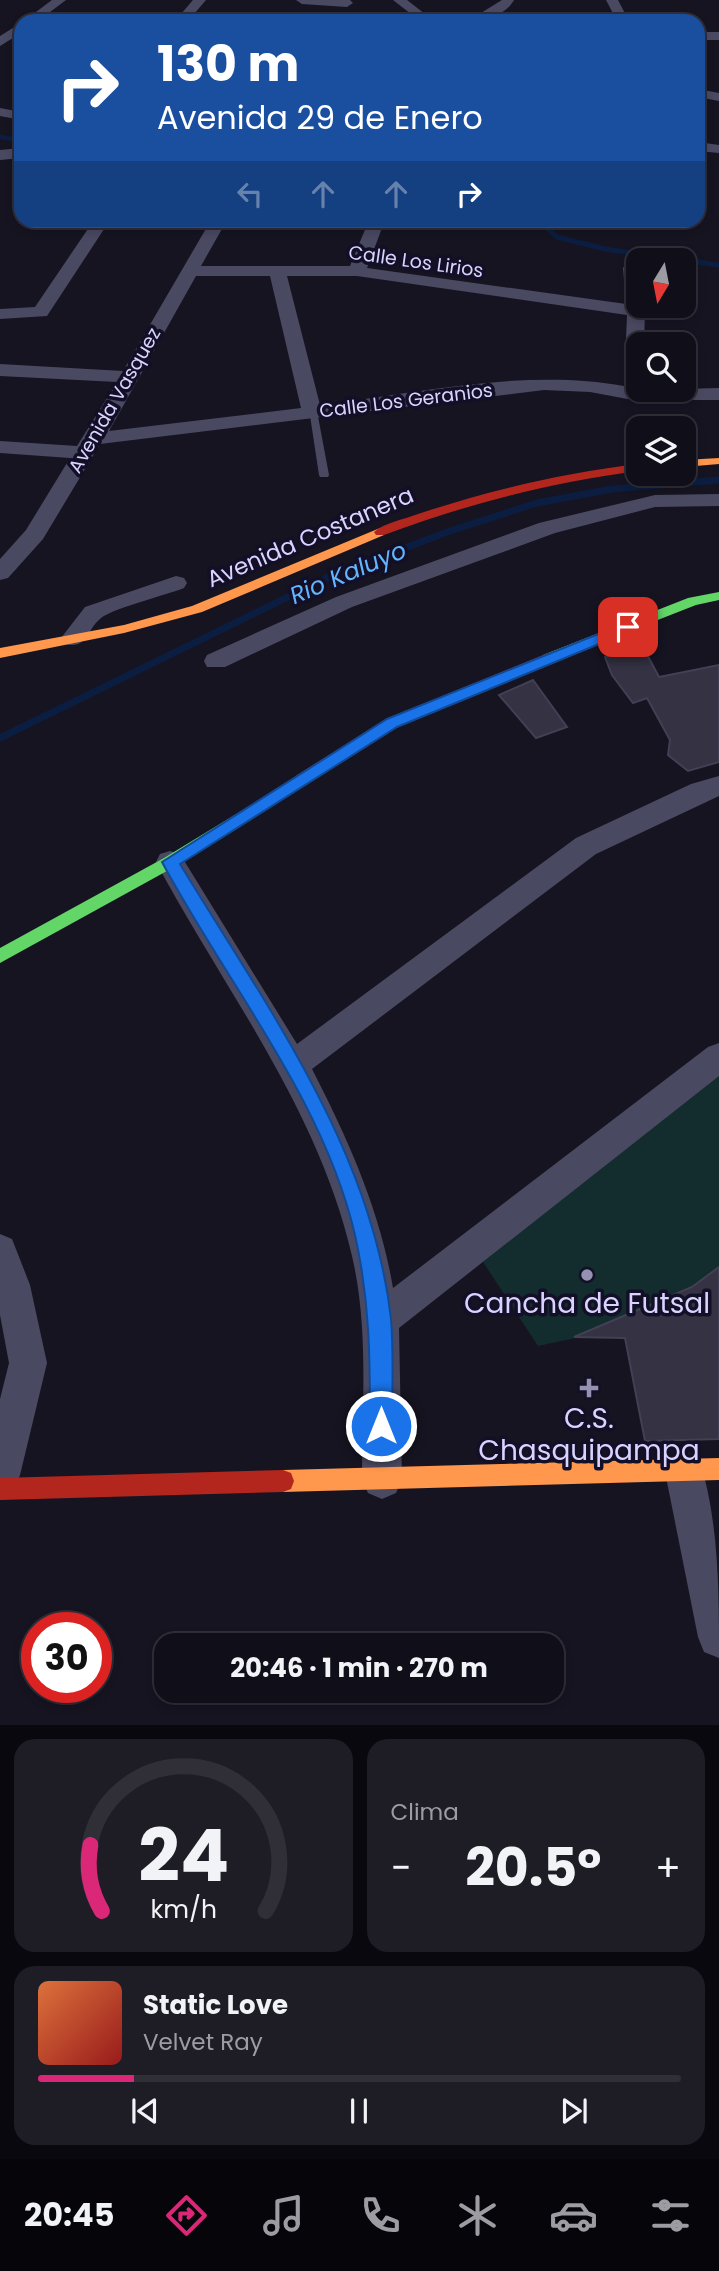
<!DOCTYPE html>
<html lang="es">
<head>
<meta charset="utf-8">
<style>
	:root { --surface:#100f19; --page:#1e1d26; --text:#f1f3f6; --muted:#9c9ca2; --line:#302f38; --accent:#db2777 }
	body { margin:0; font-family:Poppins,sans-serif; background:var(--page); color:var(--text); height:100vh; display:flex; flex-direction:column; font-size:26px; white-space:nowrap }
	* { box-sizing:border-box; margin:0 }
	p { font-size:23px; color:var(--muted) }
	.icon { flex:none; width:38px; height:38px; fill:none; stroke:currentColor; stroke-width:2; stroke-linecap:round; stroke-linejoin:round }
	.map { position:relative; height:1725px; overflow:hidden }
	.details { display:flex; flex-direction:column; gap:14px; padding:14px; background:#09080e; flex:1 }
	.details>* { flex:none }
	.guide { position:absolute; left:14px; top:14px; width:691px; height:214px; border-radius:21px; box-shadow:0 4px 10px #0003,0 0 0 2px var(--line); background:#1a4fa0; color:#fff; overflow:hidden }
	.needle { width:46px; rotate:190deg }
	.fabs { position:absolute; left:626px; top:248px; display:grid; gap:14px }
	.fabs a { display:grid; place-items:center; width:70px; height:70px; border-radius:14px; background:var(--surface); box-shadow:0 4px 10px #0003,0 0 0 2px var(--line); font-size:35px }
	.speed { position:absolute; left:21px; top:1612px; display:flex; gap:14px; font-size:35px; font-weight:700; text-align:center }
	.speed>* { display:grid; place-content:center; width:91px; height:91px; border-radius:50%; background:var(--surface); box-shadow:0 4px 10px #0003,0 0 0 2px var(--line); line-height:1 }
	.speed .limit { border:10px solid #d22; background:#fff; color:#111 }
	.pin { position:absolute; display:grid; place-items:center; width:60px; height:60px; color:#fff; margin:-30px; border-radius:14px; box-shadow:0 4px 10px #0006 }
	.me { position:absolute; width:77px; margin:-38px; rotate:0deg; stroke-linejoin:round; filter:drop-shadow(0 0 5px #0008) }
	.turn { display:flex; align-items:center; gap:24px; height:147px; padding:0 28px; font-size:32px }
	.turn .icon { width:91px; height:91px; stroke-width:2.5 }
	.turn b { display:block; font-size:49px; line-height:60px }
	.lanes { display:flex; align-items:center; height:66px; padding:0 28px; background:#0003; justify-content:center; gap:35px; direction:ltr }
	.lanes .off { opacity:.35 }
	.big { font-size:52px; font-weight:700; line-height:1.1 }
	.details .widget { flex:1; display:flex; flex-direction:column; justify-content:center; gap:10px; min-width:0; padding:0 24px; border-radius:21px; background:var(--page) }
	.details .dial { align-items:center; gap:0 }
	.dial svg { height:182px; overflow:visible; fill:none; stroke:var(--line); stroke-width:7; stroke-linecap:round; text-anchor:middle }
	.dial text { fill:var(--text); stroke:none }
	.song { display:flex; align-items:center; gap:21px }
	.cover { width:84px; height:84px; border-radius:10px; background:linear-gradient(135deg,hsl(20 70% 55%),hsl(0 70% 35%)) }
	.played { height:7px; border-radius:4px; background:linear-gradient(90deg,var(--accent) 15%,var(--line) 15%) }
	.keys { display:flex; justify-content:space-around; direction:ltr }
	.heat { display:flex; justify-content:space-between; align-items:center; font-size:38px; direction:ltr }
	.details .tiles { flex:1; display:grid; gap:14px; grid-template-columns:1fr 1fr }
	.widget:last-child { grid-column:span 2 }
	.trip { position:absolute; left:154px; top:1633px; width:410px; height:70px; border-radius:21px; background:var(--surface); box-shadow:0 4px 10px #0003,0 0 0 2px var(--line); font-weight:700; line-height:70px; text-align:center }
	.dock { display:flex; height:112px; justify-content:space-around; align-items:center; background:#06060a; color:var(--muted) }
	.dock .icon { width:49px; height:49px }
	.dock .selected { color:var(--accent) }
	.dock b { font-size:32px; color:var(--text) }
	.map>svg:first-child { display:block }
</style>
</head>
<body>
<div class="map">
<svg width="719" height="1725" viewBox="0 0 719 1725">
	<rect width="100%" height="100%" fill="#161421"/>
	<polygon fill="#132c2d" points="719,1061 719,1267 692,1287 580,1337 538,1346 483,1262"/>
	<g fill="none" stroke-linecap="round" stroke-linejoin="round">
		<polyline stroke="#0b1e41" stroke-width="4.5" points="0,137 21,140"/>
		<polyline stroke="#0b1e41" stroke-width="5" points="538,220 557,237 605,249 719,265"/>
		<polyline stroke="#0b1e41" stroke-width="7" points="0,738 329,577 447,532 537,503 612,489 719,480"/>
	</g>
	<g fill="#343243" stroke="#433f54" stroke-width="2">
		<polygon points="641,643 659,677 719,665 719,762 688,771 668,755 670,740 647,698 633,703 612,675 605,657"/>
		<polygon points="533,680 567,727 536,738 499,695"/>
		<polygon points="719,1267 719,1439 645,1441 625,1338 574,1337 692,1287"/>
	</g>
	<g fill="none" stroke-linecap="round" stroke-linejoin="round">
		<polygon fill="#4a4962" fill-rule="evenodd" points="309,409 317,411 329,475 328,477 320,477 319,475"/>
		<g fill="#4a4962" fill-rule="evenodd">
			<polygon points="52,0 66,0 38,21 24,21"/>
			<polygon points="193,0 206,0 188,21 175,21"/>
			<polygon points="296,0 350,0 353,3 347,7 302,4"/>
			<polygon points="393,0 407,0 434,21 420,21"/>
			<path d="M502,0H514C506,15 484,21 468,21Z"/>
			<polygon points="606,0 618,0 629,21 617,21"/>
			<polygon points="21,23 21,33 0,46 0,36"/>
			<rect x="698" y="32" width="21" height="8"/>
			<polygon points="698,89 719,93 719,101 698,97"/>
			<polygon points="0,108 21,112 21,120 0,116"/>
			<polygon points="698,142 719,145 719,153 698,151"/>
			<polygon points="21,148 21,158 0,160 0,150"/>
			<polygon points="94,220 110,220 47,316 0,319 0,309 35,307"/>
			<path d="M211,220H227L201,266H350L369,220H385L367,268L626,304L623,268L626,264H638L639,306H644L645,311L644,345H639V390L719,388V400H633L590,392L544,390L100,444L43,539L8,578L0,580V559L26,530L70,458L0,453V441L77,446L117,382L0,376V364L123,371ZM196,276H270L301,408L109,431ZM287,276H357L627,315L624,386C526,368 419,393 320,405Z"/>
			<polygon points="719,494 719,506 655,507 555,533 352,607 225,667 207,667 204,661 207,655 336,597 539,523 655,495"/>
			<path d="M176,576L184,578L187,583L184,588C166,595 114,608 101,618C87,629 87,650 65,644L61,638L85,607Z"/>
			<path d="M719,776V796L596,854L312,1069C348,1139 380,1210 393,1288L708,1047L719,1043V1076L399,1328L402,1479L396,1493L382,1499L368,1493L362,1479C362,1405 369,1329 352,1256C318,1108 226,993 156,862L160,854L170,851L180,854L297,1044L576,838L691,784Z"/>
			<polygon points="0,1234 12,1239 30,1285 47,1363 20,1475 14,1489 0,1495 0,1399 9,1363 0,1315"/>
			<path d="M685,1452L699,1458C719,1521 719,1591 719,1658L704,1652L698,1637L665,1472L671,1458Z"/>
		</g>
		<g fill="#63d668" fill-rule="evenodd">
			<polygon points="719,592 719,600 696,605 553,661 543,661 541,658 543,655 688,598"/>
			<polygon points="302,774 307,775 309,779 307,783 176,866 0,963 0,948 164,858"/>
		</g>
		<g fill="#ff974d" fill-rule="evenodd">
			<polygon points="719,458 719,464 684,467 684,460"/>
			<polygon points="380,528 384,529 384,535 202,612 124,633 0,658 0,648 124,625 192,606"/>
			<polygon points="719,1458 719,1480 283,1492 275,1489 272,1481 275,1473 283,1470"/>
		</g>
		<g fill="#b3261e" fill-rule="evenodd">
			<path d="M639,464V471C551,482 467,504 384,535H376L374,532C384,523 405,519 418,514C490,490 563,473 639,464Z"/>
			<polygon points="548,653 555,658 553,661 397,727 307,783 302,784 295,779 297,775 387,719"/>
			<polygon points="283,1470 291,1473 294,1481 291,1489 283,1492 0,1500 0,1478"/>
		</g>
	</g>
	<path fill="#1a73e8" stroke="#114b97" stroke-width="2" d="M628,622L633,624V630L397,727L180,864C266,1006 372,1149 391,1319C394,1354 392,1391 392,1426L389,1433L381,1437L374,1433L370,1426C370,1358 370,1302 355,1235C323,1098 227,984 162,862L387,719Z"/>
	<g fill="#9591b1" stroke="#130f26" stroke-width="2.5">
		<circle cx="587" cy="1275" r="7"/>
		<path d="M585.5 1377.5h7v7h7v7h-7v7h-7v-7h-7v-7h7z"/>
	</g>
	<g text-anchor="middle" stroke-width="7" stroke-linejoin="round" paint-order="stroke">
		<g font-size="19" fill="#d9d4ff" stroke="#130f26">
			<text transform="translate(416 261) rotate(8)" y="7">Calle Los Lirios</text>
			<text transform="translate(114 400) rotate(-60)" y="7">Avenida Vasquez</text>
			<text transform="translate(406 400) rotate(-7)" y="7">Calle Los Geranios</text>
		</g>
		<g font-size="23" fill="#d9d4ff" stroke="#130f26">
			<text transform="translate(310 537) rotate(-23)" y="8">Avenida Costanera</text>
		</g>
		<g font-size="24" font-style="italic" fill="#62b6ff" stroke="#130f26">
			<text transform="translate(348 573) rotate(-23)" y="8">Rio Kaluyo</text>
		</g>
		<g font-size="28" fill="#d9d4ff" stroke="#130f26">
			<text x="587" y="1313">Cancha de Futsal</text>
			<text x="589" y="1428">C.S.<tspan x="589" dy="32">Chasquipampa</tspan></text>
		</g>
	</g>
</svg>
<div class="fabs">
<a><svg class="needle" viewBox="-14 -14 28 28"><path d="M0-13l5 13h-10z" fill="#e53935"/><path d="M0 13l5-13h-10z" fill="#9c9ca2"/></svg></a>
<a><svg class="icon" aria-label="search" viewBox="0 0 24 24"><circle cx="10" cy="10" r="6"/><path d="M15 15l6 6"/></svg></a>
<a><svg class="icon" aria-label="layers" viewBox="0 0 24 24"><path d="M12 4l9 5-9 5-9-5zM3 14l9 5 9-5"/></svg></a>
</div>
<div class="speed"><div class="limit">30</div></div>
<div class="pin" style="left:628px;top:627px;background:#d93025"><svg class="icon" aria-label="arrive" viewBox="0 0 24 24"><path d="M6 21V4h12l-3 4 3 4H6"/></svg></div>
<svg class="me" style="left:381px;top:1426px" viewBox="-20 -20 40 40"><circle r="17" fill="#1a73e8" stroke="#fff" stroke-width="3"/><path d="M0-11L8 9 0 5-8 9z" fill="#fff"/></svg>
<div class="trip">20:46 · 1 min · 270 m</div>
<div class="guide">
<div class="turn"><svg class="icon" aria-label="right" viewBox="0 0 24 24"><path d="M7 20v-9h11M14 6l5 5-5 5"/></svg><div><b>130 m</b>Avenida 29 de Enero</div></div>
<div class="lanes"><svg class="icon off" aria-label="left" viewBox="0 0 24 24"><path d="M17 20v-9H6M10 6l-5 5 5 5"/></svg><svg class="icon off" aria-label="ahead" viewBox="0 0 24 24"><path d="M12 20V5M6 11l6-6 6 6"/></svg><svg class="icon off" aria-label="ahead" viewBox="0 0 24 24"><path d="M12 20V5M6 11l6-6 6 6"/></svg><svg class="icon" aria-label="right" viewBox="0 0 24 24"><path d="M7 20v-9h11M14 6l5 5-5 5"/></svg></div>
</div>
</div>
<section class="details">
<div class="tiles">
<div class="widget dial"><svg viewBox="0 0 100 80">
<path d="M14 69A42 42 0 1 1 86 69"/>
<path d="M14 69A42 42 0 0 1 9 40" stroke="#db2777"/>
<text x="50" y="56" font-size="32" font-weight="700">24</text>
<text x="50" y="72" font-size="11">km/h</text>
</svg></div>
<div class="widget"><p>Clima</p>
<div class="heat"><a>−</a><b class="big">20.5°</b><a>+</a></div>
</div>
<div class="widget">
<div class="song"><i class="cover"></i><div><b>Static Love</b><p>Velvet Ray</p></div></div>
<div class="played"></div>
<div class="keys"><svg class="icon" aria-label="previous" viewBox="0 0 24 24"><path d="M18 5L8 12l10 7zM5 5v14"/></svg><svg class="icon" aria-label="pause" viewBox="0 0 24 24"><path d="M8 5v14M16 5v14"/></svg><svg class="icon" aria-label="next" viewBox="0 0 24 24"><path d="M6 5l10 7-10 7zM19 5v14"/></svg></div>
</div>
</div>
</section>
<nav class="dock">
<b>20:45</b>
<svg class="icon selected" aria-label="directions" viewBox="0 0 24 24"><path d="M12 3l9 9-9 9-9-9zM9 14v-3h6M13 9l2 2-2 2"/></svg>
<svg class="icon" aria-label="music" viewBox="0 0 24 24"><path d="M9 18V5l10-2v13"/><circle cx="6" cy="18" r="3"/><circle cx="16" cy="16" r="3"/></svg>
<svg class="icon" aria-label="phone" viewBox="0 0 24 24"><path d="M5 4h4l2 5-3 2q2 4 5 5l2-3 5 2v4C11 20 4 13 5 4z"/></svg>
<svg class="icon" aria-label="climate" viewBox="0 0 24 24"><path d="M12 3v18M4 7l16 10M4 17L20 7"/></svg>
<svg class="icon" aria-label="car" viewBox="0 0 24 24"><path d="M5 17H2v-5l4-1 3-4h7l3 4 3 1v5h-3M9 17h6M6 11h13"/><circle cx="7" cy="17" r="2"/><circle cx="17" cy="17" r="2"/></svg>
<svg class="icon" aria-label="filters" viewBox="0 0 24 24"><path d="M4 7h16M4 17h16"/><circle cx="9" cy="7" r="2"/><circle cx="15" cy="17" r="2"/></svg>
</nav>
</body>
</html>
